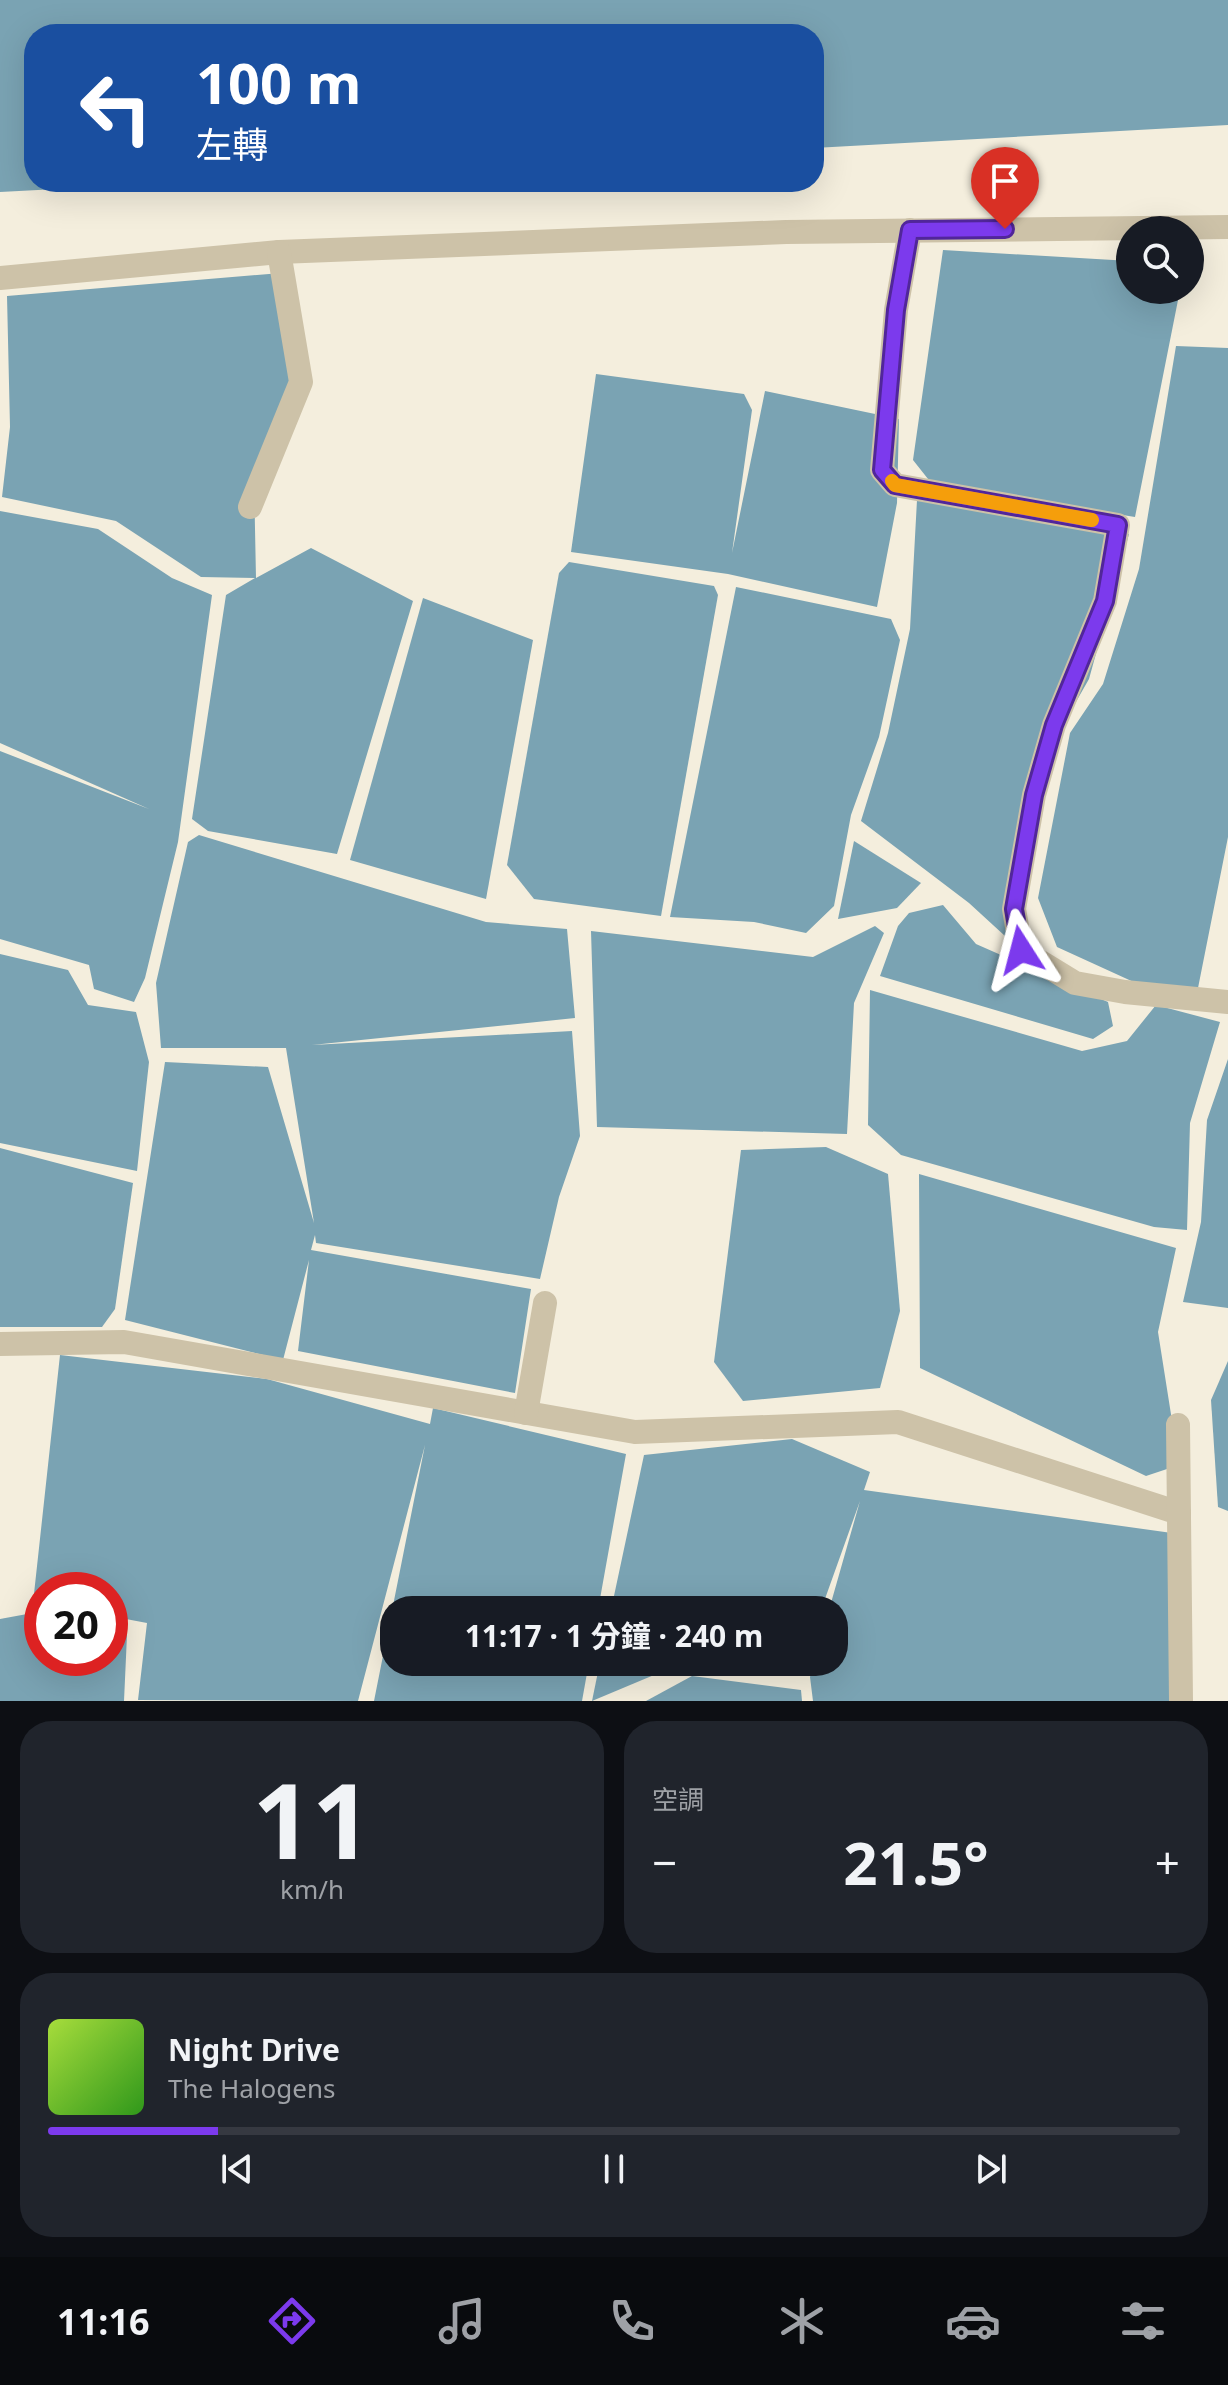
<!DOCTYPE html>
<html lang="zh-TW">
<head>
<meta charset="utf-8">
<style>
	:root { --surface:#171b24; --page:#20242c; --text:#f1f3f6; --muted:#9ea1a6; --line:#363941; --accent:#7c3aed }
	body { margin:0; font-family:"Noto Sans","Noto Sans TC",sans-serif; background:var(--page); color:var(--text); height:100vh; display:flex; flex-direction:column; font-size:30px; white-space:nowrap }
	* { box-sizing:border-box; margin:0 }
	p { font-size:26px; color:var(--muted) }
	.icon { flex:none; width:44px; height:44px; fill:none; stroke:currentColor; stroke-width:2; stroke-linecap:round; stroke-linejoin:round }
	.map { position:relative; height:1701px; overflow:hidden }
	.sheet { display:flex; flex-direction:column; gap:20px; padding:20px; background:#0d0f14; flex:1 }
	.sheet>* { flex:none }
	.guide { position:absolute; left:24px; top:24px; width:800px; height:168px; border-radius:32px; box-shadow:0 8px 32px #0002; background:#1a4fa0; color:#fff; overflow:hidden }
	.buttons { position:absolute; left:1116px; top:216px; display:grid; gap:16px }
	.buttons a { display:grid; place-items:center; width:88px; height:88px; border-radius:50%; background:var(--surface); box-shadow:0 8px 32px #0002; font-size:40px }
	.speed { position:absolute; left:24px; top:1572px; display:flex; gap:16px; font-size:40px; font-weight:700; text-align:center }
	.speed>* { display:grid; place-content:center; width:104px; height:104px; border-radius:50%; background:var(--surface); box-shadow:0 8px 32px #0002; line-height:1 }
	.speed .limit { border:12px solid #d22; background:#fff; color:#111 }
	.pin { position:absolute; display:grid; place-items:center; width:68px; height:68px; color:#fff; margin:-82px -34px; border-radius:50% 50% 50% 0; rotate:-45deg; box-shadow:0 0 8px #0007 }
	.pin .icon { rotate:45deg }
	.me { position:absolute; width:88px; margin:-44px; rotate:351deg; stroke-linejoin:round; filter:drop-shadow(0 0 6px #0008) }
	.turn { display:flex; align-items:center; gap:28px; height:168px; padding:0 40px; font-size:36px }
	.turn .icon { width:104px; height:104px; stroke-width:2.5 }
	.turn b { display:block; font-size:56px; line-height:68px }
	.big { font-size:60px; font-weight:700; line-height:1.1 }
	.sheet .tile { flex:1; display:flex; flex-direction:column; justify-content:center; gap:12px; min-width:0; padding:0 28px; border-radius:32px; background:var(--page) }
	.sheet .dial { align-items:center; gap:0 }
	.dial b { font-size:104px; line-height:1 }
	.song { display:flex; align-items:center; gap:24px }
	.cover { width:96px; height:96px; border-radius:12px; background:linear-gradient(135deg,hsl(80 70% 55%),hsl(110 70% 35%)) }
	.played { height:8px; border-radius:4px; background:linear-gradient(90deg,var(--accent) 15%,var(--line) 15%) }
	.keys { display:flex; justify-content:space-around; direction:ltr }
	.heat { display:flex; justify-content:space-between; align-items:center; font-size:44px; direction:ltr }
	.sheet .tiles { flex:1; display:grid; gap:20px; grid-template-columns:1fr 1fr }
	.tile:last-child { grid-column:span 2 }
	.trip { position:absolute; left:380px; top:1596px; width:468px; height:80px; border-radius:32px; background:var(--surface); box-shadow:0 8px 32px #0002; font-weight:700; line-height:80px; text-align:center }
	.tab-bar { display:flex; height:128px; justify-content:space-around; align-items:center; background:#090b0e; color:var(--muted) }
	.tab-bar .icon { width:56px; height:56px }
	.tab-bar .current { color:var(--accent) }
	.tab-bar b { font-size:36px; color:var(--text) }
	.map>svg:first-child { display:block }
</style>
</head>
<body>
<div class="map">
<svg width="1228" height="1701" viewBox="0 0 1228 1701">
	<rect width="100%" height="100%" fill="#f4eedd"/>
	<g fill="#7aa3b3">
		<polygon points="0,0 1228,0 1228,125 814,148 814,34 34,34 34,182 190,182 0,192"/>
		<polygon points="943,250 1130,261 1130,290 1180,290 1135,517 932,484 913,460"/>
		<polygon points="281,273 296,381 254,479 256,578 311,548 413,601 337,854 208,831 192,819 226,595 255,578 201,577 116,521 2,497 10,427 7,296"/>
		<polygon points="1176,346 1228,348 1228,837 1198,988 1138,984 1057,947 1038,898 1070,733 1103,684 1139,569"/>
		<polygon points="596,374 744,394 752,410 732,553 765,391 899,419 897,503 877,607 728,574 571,552"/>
		<polygon points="917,500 1129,534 1089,679 1065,721 1046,782 1022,905 1005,936 969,903 861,821 888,733 910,629"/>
		<polygon points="0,511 98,529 172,578 212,595 178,842 145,978 134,1002 94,989 89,965 0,939 0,751 149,809 0,743"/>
		<polygon points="569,562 714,586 718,595 661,916 534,899 507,865 559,573"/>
		<polygon points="736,587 891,619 900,640 879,737 851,815 834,906 806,933 754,922 670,917"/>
		<polygon points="423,598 533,640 486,899 350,860"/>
		<polygon points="199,835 486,922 567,929 575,1018 312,1045 572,1031 580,1136 559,1197 540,1279 316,1243 315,1235 311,1250 531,1289 515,1393 298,1351 309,1260 283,1360 125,1320 165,1062 268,1067 314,1223 286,1048 161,1048 156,983 188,842"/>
		<polygon points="854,841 921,883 897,908 838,919"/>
		<polygon points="943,905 976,944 1108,1002 1113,1026 1093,1039 880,976 898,926 909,913"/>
		<polygon points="875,926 884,933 854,1003 847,1134 597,1127 591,931 813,957"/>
		<polygon points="0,954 68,970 88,1005 136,1012 149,1062 137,1171 0,1143"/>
		<polygon points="870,990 1082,1051 1127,1041 1156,1005 1220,1022 1190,1123 1187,1230 1154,1227 901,1155 868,1125"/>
		<polygon points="1228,1059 1228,1308 1183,1302 1201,1222 1207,1120"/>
		<polygon points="826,1147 888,1174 900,1311 880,1388 743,1401 714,1362 741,1150"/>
		<polygon points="0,1148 133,1183 115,1309 102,1327 0,1327"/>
		<polygon points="919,1174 1176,1248 1158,1332 1179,1465 1146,1476 920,1368"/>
		<polygon points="60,1355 267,1379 430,1424 433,1408 626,1454 598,1610 394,1610 394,1662 589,1662 582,1701 374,1701 425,1445 358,1701 138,1700 147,1623 110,1616 110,1590 42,1590 42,1604 33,1603"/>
		<polygon points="1228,1361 1228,1511 1218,1507 1211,1400"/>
		<polygon points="792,1439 870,1472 864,1490 1179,1534 1173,1701 813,1701 810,1677 814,1662 834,1662 834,1610 829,1610 860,1501 821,1610 611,1610 644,1455"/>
		<polygon points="38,1612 42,1613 42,1658 110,1658 110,1630 127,1635 124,1701 0,1701 0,1619"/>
		<polygon points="600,1662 685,1662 592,1701"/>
		<polygon points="692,1676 801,1690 802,1701 646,1701"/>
	</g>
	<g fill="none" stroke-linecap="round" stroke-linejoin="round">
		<g stroke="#cdc2a8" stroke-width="24">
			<polyline points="910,230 896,310 882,470 895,485 1118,525 1105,601 1054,725 1034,795 1014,909 1021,950 1075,983 1125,992 1228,1002"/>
			<polyline points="0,278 279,252 786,232 1228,227"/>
			<polyline points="250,507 301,382 279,252"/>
			<polyline points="0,1344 124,1342 635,1432 898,1422 1179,1513"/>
			<polyline points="526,1413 545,1303"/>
			<polyline points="1178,1425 1181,1701"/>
		</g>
	</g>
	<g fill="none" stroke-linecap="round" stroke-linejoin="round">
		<defs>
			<polyline id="route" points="1005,229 910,230 896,310 882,470 895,485 1118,525 1105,601 1054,725 1034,795 1014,909 1021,950"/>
		</defs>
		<use href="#route" stroke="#51269a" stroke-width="20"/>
		<use href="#route" stroke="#7c3aed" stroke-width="14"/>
		<polyline stroke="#f59e0b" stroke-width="14" points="892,481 895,485 1092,520"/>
	</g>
</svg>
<div class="buttons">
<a><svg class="icon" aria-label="search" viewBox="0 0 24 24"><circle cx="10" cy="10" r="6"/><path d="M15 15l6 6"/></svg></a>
</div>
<div class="speed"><div class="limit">20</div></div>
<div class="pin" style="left:1005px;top:229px;background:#d93025"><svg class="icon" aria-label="arrive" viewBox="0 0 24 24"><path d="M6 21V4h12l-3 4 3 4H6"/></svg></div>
<svg class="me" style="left:1021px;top:950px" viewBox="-20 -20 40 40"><path d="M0-17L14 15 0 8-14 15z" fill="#7c3aed" stroke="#fff" stroke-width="4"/></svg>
<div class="trip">11:17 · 1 分鐘 · 240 m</div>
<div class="guide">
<div class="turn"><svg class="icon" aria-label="left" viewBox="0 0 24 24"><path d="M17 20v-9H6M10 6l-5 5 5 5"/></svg><div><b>100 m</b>左轉</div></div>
</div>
</div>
<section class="sheet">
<div class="tiles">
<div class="tile dial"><b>11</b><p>km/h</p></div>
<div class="tile"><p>空調</p>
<div class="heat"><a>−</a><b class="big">21.5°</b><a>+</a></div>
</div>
<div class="tile">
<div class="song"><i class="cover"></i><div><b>Night Drive</b><p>The Halogens</p></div></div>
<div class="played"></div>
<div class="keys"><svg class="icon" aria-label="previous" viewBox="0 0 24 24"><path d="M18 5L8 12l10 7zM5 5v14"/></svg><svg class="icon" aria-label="pause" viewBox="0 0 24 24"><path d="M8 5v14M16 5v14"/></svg><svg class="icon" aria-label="next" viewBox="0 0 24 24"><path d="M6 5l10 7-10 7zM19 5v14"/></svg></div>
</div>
</div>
</section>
<nav class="tab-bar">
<b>11:16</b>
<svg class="icon current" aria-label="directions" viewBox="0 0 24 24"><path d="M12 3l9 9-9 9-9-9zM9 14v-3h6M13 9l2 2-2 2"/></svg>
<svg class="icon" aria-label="music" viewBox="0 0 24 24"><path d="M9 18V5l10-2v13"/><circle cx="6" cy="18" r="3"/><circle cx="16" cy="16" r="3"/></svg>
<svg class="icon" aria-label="phone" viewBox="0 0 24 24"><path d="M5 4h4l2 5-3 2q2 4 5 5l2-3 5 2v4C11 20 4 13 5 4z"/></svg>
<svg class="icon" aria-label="climate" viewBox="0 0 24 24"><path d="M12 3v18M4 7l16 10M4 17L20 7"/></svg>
<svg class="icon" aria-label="car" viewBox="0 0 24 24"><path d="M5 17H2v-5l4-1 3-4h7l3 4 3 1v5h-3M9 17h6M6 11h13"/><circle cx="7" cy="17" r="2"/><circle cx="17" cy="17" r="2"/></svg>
<svg class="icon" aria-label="filters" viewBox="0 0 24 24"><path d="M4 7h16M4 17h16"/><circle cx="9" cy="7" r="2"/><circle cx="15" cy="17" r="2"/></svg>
</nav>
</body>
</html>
